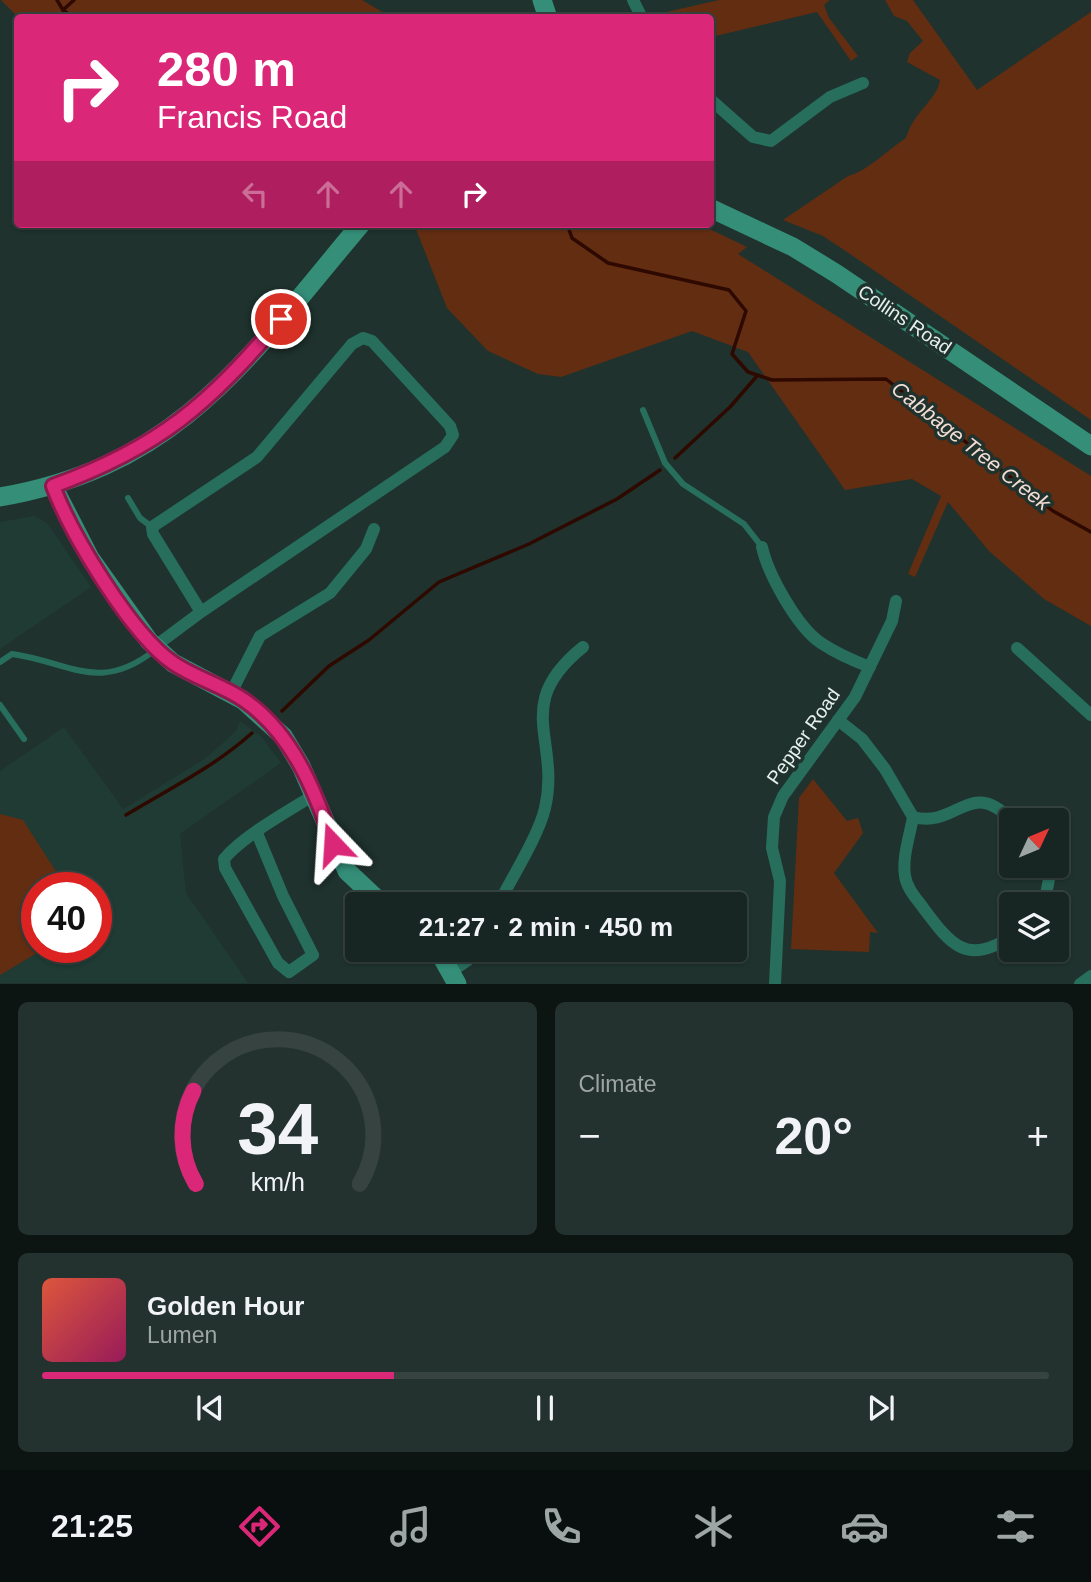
<!DOCTYPE html>
<html lang="en">
<head>
<meta charset="utf-8">
<style>
	:root { --surface:#172622; --page:#24322f; --text:#f1f3f6; --muted:#9ea5a5; --line:#364340; --accent:#db2777 }
	body { margin:0; font-family:Arial,sans-serif; background:var(--page); color:var(--text); height:100vh; display:flex; flex-direction:column; font-size:26px; white-space:nowrap }
	* { box-sizing:border-box; margin:0 }
	p { font-size:23px; color:var(--muted) }
	.icon { flex:none; width:38px; height:38px; fill:none; stroke:currentColor; stroke-width:2; stroke-linecap:round; stroke-linejoin:round }
	.map { position:relative; height:984px; overflow:hidden }
	.drawer { display:flex; flex-direction:column; gap:18px; padding:18px; background:#0d1513; flex:1 }
	.drawer>* { flex:none }
	.hud { position:absolute; left:14px; top:14px; width:700px; height:214px; border-radius:7px; box-shadow:0 2px 5px #0004,0 0 0 2px var(--line); background:#db2777; color:#fff; overflow:hidden }
	.needle { width:46px; rotate:46deg }
	.fabs { position:absolute; left:999px; top:808px; display:grid; gap:14px }
	.fabs a { display:grid; place-items:center; width:70px; height:70px; border-radius:7px; background:var(--surface); box-shadow:0 2px 5px #0004,0 0 0 2px var(--line); font-size:35px }
	.speed { position:absolute; left:21px; top:872px; display:flex; gap:14px; font-size:35px; font-weight:700; text-align:center }
	.speed>* { display:grid; place-content:center; width:91px; height:91px; border-radius:50%; background:var(--surface); box-shadow:0 2px 5px #0004,0 0 0 2px var(--line); line-height:1 }
	.speed .limit { border:10px solid #d22; background:#fff; color:#111 }
	.pin { position:absolute; display:grid; place-items:center; width:60px; height:60px; color:#fff; margin:-30px; border:4px solid #fff; border-radius:50%; box-shadow:0 2px 7px #0007 }
	.me { position:absolute; width:77px; margin:-38px; rotate:340deg; stroke-linejoin:round; filter:drop-shadow(0 0 5px #0008) }
	.turn { display:flex; align-items:center; gap:24px; height:147px; padding:0 28px; font-size:32px }
	.turn .icon { width:91px; height:91px; stroke-width:2.5 }
	.turn b { display:block; font-size:49px; line-height:60px }
	.lanes { display:flex; align-items:center; height:66px; padding:0 28px; background:#0003; justify-content:center; gap:35px; direction:ltr }
	.lanes .off { opacity:.35 }
	.big { font-size:52px; font-weight:700; line-height:1.1 }
	.drawer .tile { flex:1; display:flex; flex-direction:column; justify-content:center; gap:10px; min-width:0; padding:0 24px; border-radius:10px; background:var(--page) }
	.drawer .dial { align-items:center; gap:0 }
	.dial svg { height:182px; overflow:visible; fill:none; stroke:var(--line); stroke-width:7; stroke-linecap:round; text-anchor:middle }
	.dial text { fill:var(--text); stroke:none }
	.song { display:flex; align-items:center; gap:21px }
	.cover { width:84px; height:84px; border-radius:10px; background:linear-gradient(135deg,hsl(10 70% 55%),hsl(330 70% 35%)) }
	.played { height:7px; border-radius:4px; background:linear-gradient(90deg,var(--accent) 35%,var(--line) 35%) }
	.keys { display:flex; justify-content:space-around; direction:ltr }
	.heat { display:flex; justify-content:space-between; align-items:center; font-size:38px; direction:ltr }
	.drawer .tiles { flex:1; display:grid; gap:18px; grid-template-columns:1fr 1fr }
	.tile:last-child { grid-column:span 2 }
	.trip { position:absolute; left:345px; top:892px; width:402px; height:70px; border-radius:7px; background:var(--surface); box-shadow:0 2px 5px #0004,0 0 0 2px var(--line); font-weight:700; line-height:70px; text-align:center }
	.tab-bar { display:flex; height:112px; justify-content:space-around; align-items:center; background:#090f0e; color:var(--muted) }
	.tab-bar .icon { width:49px; height:49px }
	.tab-bar .active { color:var(--accent) }
	.tab-bar b { font-size:32px; color:var(--text) }
	.map>svg:first-child { display:block }
</style>
</head>
<body>
<div class="map">
<svg width="1091" height="984" viewBox="0 0 1091 984">
	<rect width="100%" height="100%" fill="#1f322d"/>
	<g fill="#1f3b33" fill-rule="evenodd">
		<polygon points="34,516 47,523 91,587 0,649 0,522"/>
		<path d="M240,721L261,736L281,763L180,834L186,893L248,983H0V771L64,727L123,809L206,758L236,731ZM37,887H96V947H37Z"/>
	</g>
	<g fill="#632d12">
		<polygon points="1,0 362,0 391,17 19,18"/>
		<polygon points="719,0 830,0 824,5 829,18 858,56 851,61 817,12 711,37 710,18 649,16"/>
		<path d="M885,0H913L977,90L1091,12V420L856,258L823,236L783,220L848,176C866,172 889,149 906,138C914,111 937,100 940,80L907,62L910,53L923,41L907,21L894,16Z"/>
		<polygon points="414,224 699,224 747,247 738,254 1091,476 1091,626 1044,599 989,551 948,502 915,577 908,574 941,496 912,479 845,490 748,352 692,331 561,377 538,374 488,351 447,308"/>
		<polygon points="813,779 847,821 858,818 863,833 834,873 878,933 870,932 869,952 791,949 799,798"/>
		<polygon points="0,814 23,820 66,887 37,887 37,947 47,947 0,975"/>
	</g>
	<g fill="none" stroke-linecap="round" stroke-linejoin="round">
		<g stroke="#2e0900" stroke-width="3.5">
			<polyline points="57,0 63,10 74,18"/>
			<polyline points="63,10 74,0"/>
			<polyline points="309,18 327,18"/>
			<polyline points="567,224 572,238 608,263 729,290 746,311 732,354 748,372 772,380 886,379 1053,511 1091,532"/>
			<polyline points="675,458 730,407 757,376"/>
			<polyline points="282,711 329,666 369,640 439,582 529,544 617,499 660,470"/>
			<path d="M126,815C169,789 214,767 252,733"/>
		</g>
		<g stroke="#276e5d" stroke-width="6">
			<polyline points="643,410 665,463 683,484 744,524 762,547"/>
			<polyline points="128,498 140,518 152,527"/>
			<path d="M0,662L12,654C70,662 99,694 155,650"/>
			<polyline points="0,705 24,739"/>
		</g>
		<g stroke="#276e5d" stroke-width="12">
			<polyline points="633,0 642,18"/>
			<polyline points="710,99 753,137 771,141 830,97 863,83"/>
			<path d="M762,547C768,574 797,627 821,643C836,653 854,661 870,667"/>
			<polyline points="154,647 201,612 445,447 453,435 450,426 372,341 363,338 352,344 257,457 152,527 153,534 201,612"/>
			<polyline points="1017,648 1091,715"/>
			<polyline points="231,693 260,636 330,593 366,549 374,529"/>
			<path d="M838,720L862,739L885,769L913,817C957,829 970,776 1012,821"/>
			<path d="M913,817C910,835 902,857 905,876C907,889 917,899 924,909C951,945 967,966 1012,936"/>
			<path d="M257,833L283,896L313,955L289,972L278,963L225,868L224,859C243,836 288,811 314,795"/>
			<path d="M498,905C511,879 539,835 545,808C561,739 511,705 583,647"/>
			<polyline points="1044,905 1049,879 1045,866"/>
			<polyline points="452,971 468,960 475,950"/>
			<polyline points="775,984 780,881 772,848 774,817 783,796 855,697 892,621 896,601"/>
			<polyline points="1080,984 1091,976"/>
		</g>
		<g stroke="#348e78" stroke-width="19">
			<polyline points="542,0 548,18"/>
			<polyline points="710,208 793,247 837,274 1091,446"/>
			<polyline points="53,486 90,558 149,641 173,663 243,700 283,736 301,766 347,871 383,905"/>
			<path d="M0,497C181,466 251,354 361,224"/>
			<polyline points="438,950 457,984"/>
		</g>
	</g>
	<g fill="none" stroke-linecap="round" stroke-linejoin="round">
		<defs>
			<path id="route" d="M281,319C208,405 160,447 53,486C71,534 131,634 173,663C195,678 222,685 244,700C292,733 315,790 333,844"/>
		</defs>
		<use href="#route" stroke="#8e194d" stroke-width="18"/>
		<use href="#route" stroke="#db2777" stroke-width="12"/>
	</g>
	<g text-anchor="middle" stroke-width="7" stroke-linejoin="round" paint-order="stroke">
		<g font-size="19" fill="#e6f1ed" stroke="#1f322d">
			<text transform="translate(905 319) rotate(34)" y="7">Collins Road</text>
			<text transform="translate(803 736) rotate(-55)" y="7">Pepper Road</text>
		</g>
		<g font-size="21" font-style="italic" fill="#f4ddd4" stroke="#1f322d">
			<text transform="translate(971 446) rotate(38)" y="7">Cabbage Tree Creek</text>
		</g>
	</g>
</svg>
<div class="fabs">
<a><svg class="needle" viewBox="-14 -14 28 28"><path d="M0-13l5 13h-10z" fill="#e53935"/><path d="M0 13l5-13h-10z" fill="#9ea5a5"/></svg></a>
<a><svg class="icon" aria-label="layers" viewBox="0 0 24 24"><path d="M12 4l9 5-9 5-9-5zM3 14l9 5 9-5"/></svg></a>
</div>
<div class="speed"><div class="limit">40</div></div>
<div class="pin" style="left:281px;top:319px;background:#d93025"><svg class="icon" aria-label="arrive" viewBox="0 0 24 24"><path d="M6 21V4h12l-3 4 3 4H6"/></svg></div>
<svg class="me" style="left:333px;top:844px" viewBox="-20 -20 40 40"><path d="M0-17L14 15 0 8-14 15z" fill="#db2777" stroke="#fff" stroke-width="4"/></svg>
<div class="trip">21:27 · 2 min · 450 m</div>
<div class="hud">
<div class="turn"><svg class="icon" aria-label="right" viewBox="0 0 24 24"><path d="M7 20v-9h11M14 6l5 5-5 5"/></svg><div><b>280 m</b>Francis Road</div></div>
<div class="lanes"><svg class="icon off" aria-label="left" viewBox="0 0 24 24"><path d="M17 20v-9H6M10 6l-5 5 5 5"/></svg><svg class="icon off" aria-label="ahead" viewBox="0 0 24 24"><path d="M12 20V5M6 11l6-6 6 6"/></svg><svg class="icon off" aria-label="ahead" viewBox="0 0 24 24"><path d="M12 20V5M6 11l6-6 6 6"/></svg><svg class="icon" aria-label="right" viewBox="0 0 24 24"><path d="M7 20v-9h11M14 6l5 5-5 5"/></svg></div>
</div>
</div>
<section class="drawer">
<div class="tiles">
<div class="tile dial"><svg viewBox="0 0 100 80">
<path d="M14 69A42 42 0 1 1 86 69"/>
<path d="M14 69A42 42 0 0 1 13 28" stroke="#db2777"/>
<text x="50" y="56" font-size="32" font-weight="700">34</text>
<text x="50" y="72" font-size="11">km/h</text>
</svg></div>
<div class="tile"><p>Climate</p>
<div class="heat"><a>−</a><b class="big">20°</b><a>+</a></div>
</div>
<div class="tile">
<div class="song"><i class="cover"></i><div><b>Golden Hour</b><p>Lumen</p></div></div>
<div class="played"></div>
<div class="keys"><svg class="icon" aria-label="previous" viewBox="0 0 24 24"><path d="M18 5L8 12l10 7zM5 5v14"/></svg><svg class="icon" aria-label="pause" viewBox="0 0 24 24"><path d="M8 5v14M16 5v14"/></svg><svg class="icon" aria-label="next" viewBox="0 0 24 24"><path d="M6 5l10 7-10 7zM19 5v14"/></svg></div>
</div>
</div>
</section>
<nav class="tab-bar">
<b>21:25</b>
<svg class="icon active" aria-label="directions" viewBox="0 0 24 24"><path d="M12 3l9 9-9 9-9-9zM9 14v-3h6M13 9l2 2-2 2"/></svg>
<svg class="icon" aria-label="music" viewBox="0 0 24 24"><path d="M9 18V5l10-2v13"/><circle cx="6" cy="18" r="3"/><circle cx="16" cy="16" r="3"/></svg>
<svg class="icon" aria-label="phone" viewBox="0 0 24 24"><path d="M5 4h4l2 5-3 2q2 4 5 5l2-3 5 2v4C11 20 4 13 5 4z"/></svg>
<svg class="icon" aria-label="climate" viewBox="0 0 24 24"><path d="M12 3v18M4 7l16 10M4 17L20 7"/></svg>
<svg class="icon" aria-label="car" viewBox="0 0 24 24"><path d="M5 17H2v-5l4-1 3-4h7l3 4 3 1v5h-3M9 17h6M6 11h13"/><circle cx="7" cy="17" r="2"/><circle cx="17" cy="17" r="2"/></svg>
<svg class="icon" aria-label="filters" viewBox="0 0 24 24"><path d="M4 7h16M4 17h16"/><circle cx="9" cy="7" r="2"/><circle cx="15" cy="17" r="2"/></svg>
</nav>
</body>
</html>
